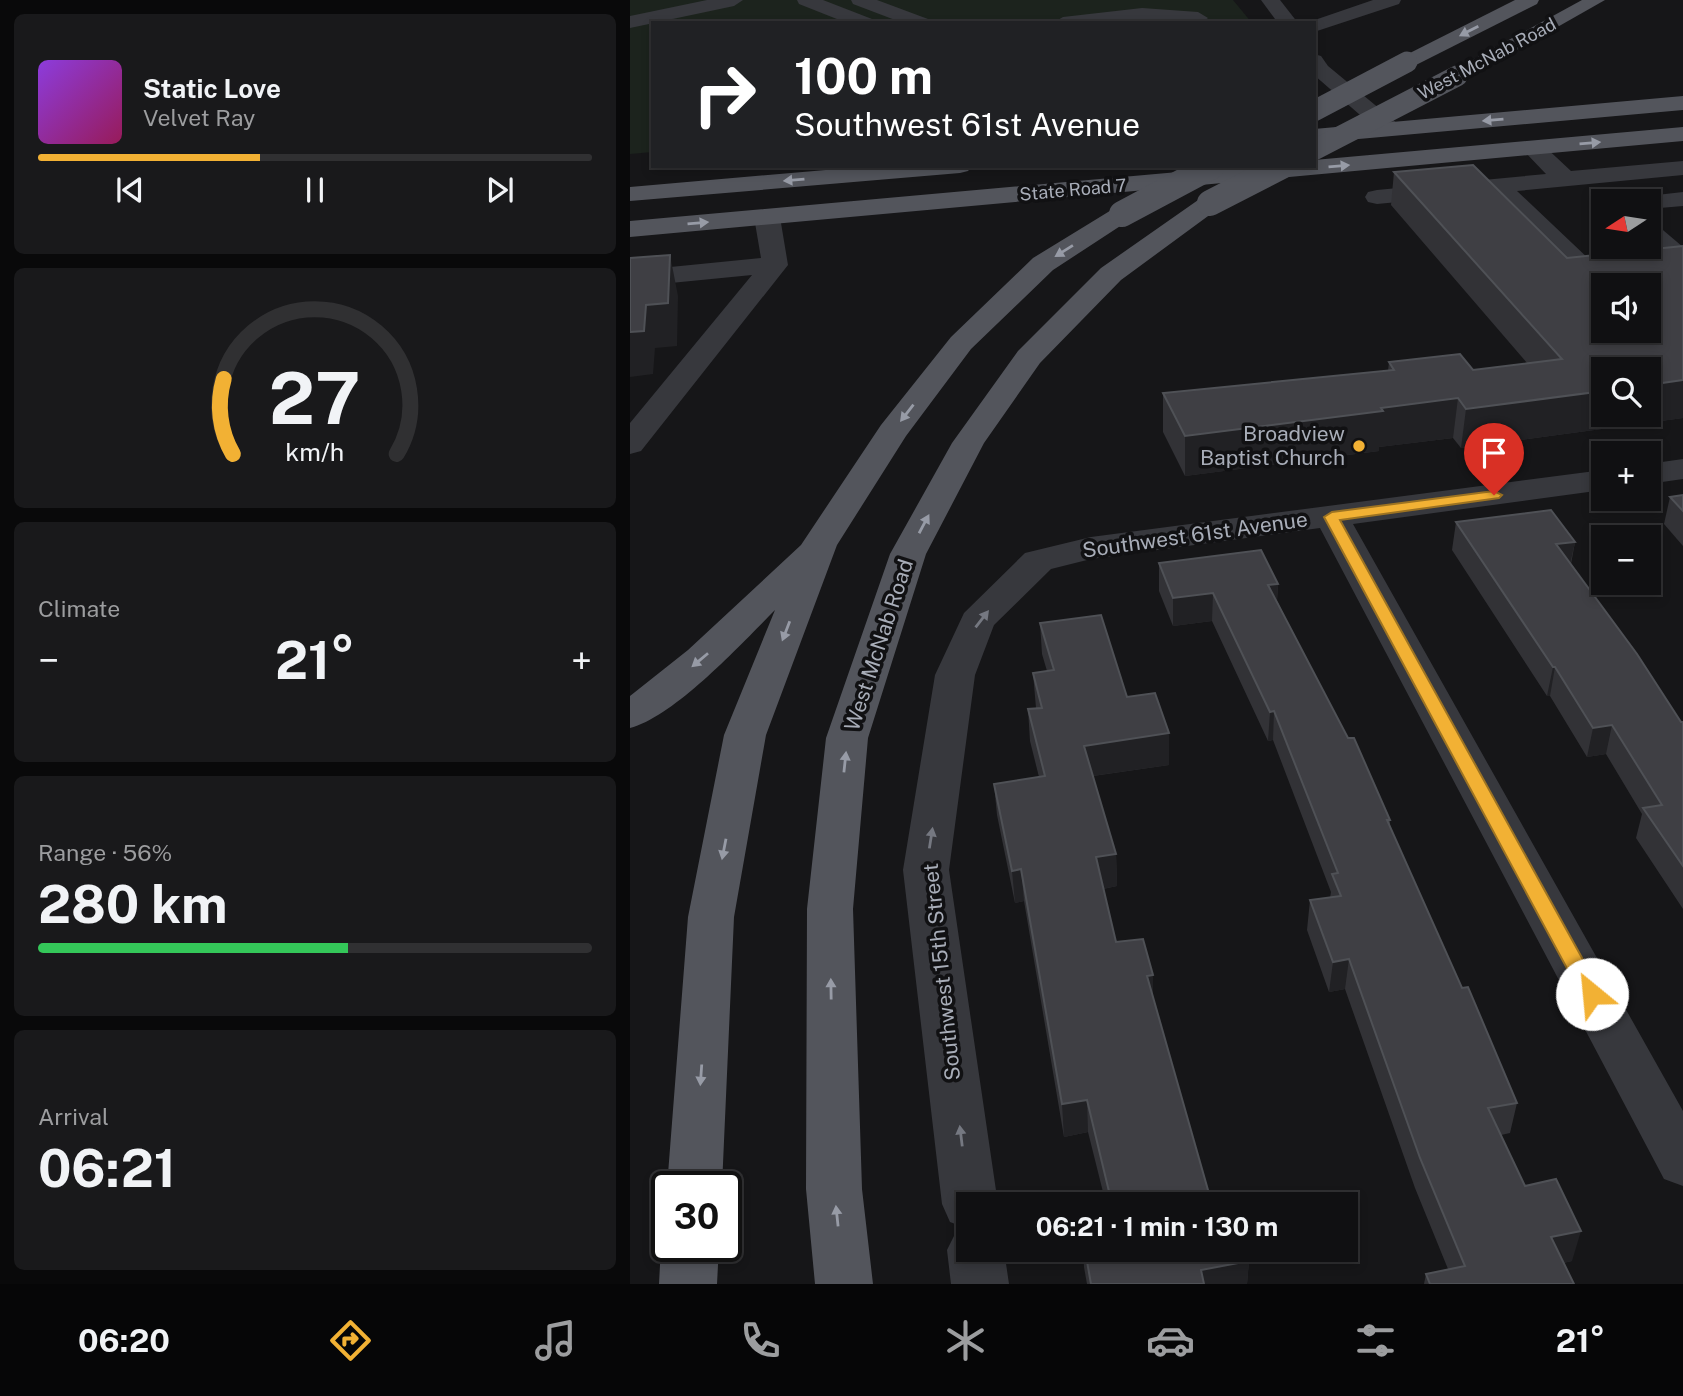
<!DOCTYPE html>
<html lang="en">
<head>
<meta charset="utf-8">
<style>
	:root { --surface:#101012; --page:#19191b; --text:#f1f3f6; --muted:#9c9d9f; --line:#303032; --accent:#f2b134 }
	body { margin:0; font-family:"Public Sans",sans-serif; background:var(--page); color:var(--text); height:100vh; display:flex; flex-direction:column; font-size:26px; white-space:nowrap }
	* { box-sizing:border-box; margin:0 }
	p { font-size:23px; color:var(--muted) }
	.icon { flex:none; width:38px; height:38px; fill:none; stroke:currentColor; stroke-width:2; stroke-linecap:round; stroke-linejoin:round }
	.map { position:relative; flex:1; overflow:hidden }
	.details { display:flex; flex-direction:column; gap:14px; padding:14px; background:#09090a; width:630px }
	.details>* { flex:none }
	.hud { position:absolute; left:21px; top:21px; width:665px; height:147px; border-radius:0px; box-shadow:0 4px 10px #0003,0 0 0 2px var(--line); background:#202124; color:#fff; overflow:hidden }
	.needle { width:46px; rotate:258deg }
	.controls { position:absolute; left:961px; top:189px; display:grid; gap:14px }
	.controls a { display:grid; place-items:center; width:70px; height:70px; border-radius:0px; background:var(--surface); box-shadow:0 4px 10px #0003,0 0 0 2px var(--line); font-size:35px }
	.speed { position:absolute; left:21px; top:1171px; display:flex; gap:14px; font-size:35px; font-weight:700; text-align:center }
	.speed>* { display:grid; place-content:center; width:91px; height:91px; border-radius:50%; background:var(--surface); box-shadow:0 4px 10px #0003,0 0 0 2px var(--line); line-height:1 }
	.speed .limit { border:4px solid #111; border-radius:10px; background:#fff; color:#111 }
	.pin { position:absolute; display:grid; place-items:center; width:60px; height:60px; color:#fff; margin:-72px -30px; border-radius:50% 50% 50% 0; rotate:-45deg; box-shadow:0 0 7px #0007 }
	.pin .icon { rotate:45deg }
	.me { position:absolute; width:77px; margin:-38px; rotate:332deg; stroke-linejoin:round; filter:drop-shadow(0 0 5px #0008) }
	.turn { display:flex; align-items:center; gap:24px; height:147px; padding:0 28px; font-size:32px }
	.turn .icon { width:91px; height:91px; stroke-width:2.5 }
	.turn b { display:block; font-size:49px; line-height:60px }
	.big { font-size:52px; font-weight:700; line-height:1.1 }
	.details .tile { flex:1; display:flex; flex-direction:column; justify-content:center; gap:10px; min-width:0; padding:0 24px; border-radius:10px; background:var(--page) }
	.details .dial { align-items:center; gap:0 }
	.dial svg { height:182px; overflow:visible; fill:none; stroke:var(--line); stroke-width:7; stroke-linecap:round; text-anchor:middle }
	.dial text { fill:var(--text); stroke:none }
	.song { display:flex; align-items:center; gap:21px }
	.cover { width:84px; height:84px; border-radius:10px; background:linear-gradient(135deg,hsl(270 70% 55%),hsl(330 70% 35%)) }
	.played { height:7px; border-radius:4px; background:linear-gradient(90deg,var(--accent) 40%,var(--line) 40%) }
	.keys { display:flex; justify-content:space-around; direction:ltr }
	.heat { display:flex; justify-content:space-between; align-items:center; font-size:38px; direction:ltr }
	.charge { height:10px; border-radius:5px; background:linear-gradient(90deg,#34c759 56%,var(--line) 0) }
	.trip { position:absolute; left:326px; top:1192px; width:402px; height:70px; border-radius:0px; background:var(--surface); box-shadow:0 4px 10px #0003,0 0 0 2px var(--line); font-weight:700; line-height:70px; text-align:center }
	.tab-bar { display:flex; height:112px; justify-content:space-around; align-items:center; background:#060607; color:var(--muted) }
	.tab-bar .icon { width:49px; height:49px }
	.tab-bar .selected { color:var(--accent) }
	.tab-bar b { font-size:32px; color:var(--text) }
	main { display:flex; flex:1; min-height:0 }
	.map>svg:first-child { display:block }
</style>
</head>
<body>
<main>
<section class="details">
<div class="tile">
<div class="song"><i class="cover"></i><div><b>Static Love</b><p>Velvet Ray</p></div></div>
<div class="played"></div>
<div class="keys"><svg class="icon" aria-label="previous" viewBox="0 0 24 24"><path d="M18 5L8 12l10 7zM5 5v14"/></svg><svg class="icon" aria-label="pause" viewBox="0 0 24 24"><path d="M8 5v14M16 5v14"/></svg><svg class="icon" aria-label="next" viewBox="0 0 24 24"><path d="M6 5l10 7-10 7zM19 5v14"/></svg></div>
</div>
<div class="tile dial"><svg viewBox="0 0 100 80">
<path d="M14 69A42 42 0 1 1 86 69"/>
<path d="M14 69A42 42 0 0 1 10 36" stroke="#f2b134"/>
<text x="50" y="56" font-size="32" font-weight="700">27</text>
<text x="50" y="72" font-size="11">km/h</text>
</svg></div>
<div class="tile"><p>Climate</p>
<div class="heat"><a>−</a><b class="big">21°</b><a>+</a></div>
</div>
<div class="tile"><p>Range · 56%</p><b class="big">280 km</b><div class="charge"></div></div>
<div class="tile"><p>Arrival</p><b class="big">06:21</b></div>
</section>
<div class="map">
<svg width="1053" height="1284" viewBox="0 0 1053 1284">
	<rect width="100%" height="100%" fill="#161618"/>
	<polygon fill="#1c231d" points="0,0 603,0 622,23 23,23 23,152 0,154"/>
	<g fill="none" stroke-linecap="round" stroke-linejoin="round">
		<g fill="#37383d" fill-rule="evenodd">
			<polygon points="77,0 113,0 104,6 0,28 0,16"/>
			<polygon points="167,0 193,0 242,19 245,23 217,23 169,4"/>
			<polygon points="221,0 247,0 298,19 301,23 273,23 223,4"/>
			<polygon points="631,0 650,0 668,23 648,23"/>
			<polygon points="743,0 771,0 769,4 684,32 684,23 676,23"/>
			<polygon points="512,8 568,12 578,18 572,23 512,20 486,23 423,23 433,17"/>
			<polygon points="684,54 691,56 698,66 768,124 771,129 768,134 752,134 684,75"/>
			<polygon points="903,141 911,143 941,171 1053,161 1053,175 887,191 961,261 1030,254 1018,244 1018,222 1027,225 1053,247 1053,268 955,278 945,276 862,193 747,204 738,202 735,197 738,192 747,190 916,174 891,148 895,143"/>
			<polygon points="1053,192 1053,206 1018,209 1018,201 1006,201 1009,197"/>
			<polygon points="137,209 146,212 150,217 158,265 11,451 0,454 0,423 122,275 0,287 0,271 131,258 124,217 128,212"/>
			<polygon points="1053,459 1053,479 1018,484 1018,464"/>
			<polygon points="973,470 973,490 723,524 1053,1111 1053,1186 1034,1179 690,528 461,559 421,569 364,625 345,675 319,870 368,1204 338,1204 338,1250 374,1250 379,1284 321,1284 317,1250 326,1232 336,1228 320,1222 312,1204 273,870 305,675 334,613 395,553 461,537"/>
		</g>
		<g fill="#53555c" fill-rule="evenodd">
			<polygon points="885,0 909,0 907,4 784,66 770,66 767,62 770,58"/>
			<polygon points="952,0 975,0 834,80 820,80 816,76 820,72"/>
			<polygon points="1053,96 1053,110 684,143 684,129"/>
			<polygon points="1053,127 1053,141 0,237 0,221 615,166 684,166 684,160"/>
			<polygon points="242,166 342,166 338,171 330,173 0,201 0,187"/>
			<polygon points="580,195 589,198 593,203 589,208 491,280 410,363 354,443 296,554 238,738 223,909 232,1189 243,1284 185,1284 176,1189 177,909 196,738 260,554 322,443 388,351 471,268 571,198"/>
			<path d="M492,206L501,209L505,214L501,219L423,270L341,349L276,436L207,545L136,735L104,917L92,1186L37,1187L58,917L94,735L145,610C111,644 45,716 0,728V696L58,650L171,545L251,425L321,337L403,258L483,209Z"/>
			<polygon points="37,1234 37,1246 89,1246 87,1284 29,1284 31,1246"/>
		</g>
		<g stroke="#53555c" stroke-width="21">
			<polyline points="684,111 777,62"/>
			<polyline points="684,150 827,76"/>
		</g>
		<g stroke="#53555c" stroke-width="26">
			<polyline points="580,203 652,166"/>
			<polyline points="492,214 582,166"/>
		</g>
	</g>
	<g fill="#323236">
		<polygon points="764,172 937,258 1053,246 1053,418 831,448 823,438 749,447 749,451 555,476 533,432 533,393 758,371 759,362 843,370 897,363 761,205"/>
		<polygon points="1053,495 1053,546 1034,524 1040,497"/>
		<polygon points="826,522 945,542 941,564 1051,722 1053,722 1053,909 1006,838 1012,814 976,754 957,757 920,696 917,696 822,550"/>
		<polygon points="529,563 648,584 647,601 760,820 760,827 832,988 887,1103 880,1133 871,1135 895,1186 942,1261 933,1263 944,1284 794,1284 796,1274 818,1269 785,1188 715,989 699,992 677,930 680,900 700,898 701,892 643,740 638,741 582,621 543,626 529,591"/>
		<polygon points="410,623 497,697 539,765 463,776 486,854 487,886 473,889 486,942 523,975 523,997 582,1204 476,1204 458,1132 434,1137 394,901 385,903 367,815 364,784 409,777 400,741 398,709 406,708 403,673 417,671 412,654"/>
		<polygon points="453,1250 616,1250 619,1261 617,1284 457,1284 454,1267"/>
	</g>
	<g fill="#212124">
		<polygon points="40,255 48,296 47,346 25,348 23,374 0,377 0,332 16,305"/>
		<polygon points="1053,380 1053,418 831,448 836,409 973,391 973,415 1018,415 1018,385"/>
		<polygon points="828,398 823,438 749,447 749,451 555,476 555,436 751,408"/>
		<polygon points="945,542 939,569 926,544"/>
		<polygon points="648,584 646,612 638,585"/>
		<polygon points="583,593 582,621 543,626 543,598"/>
		<polygon points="923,667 925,667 920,696 917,696"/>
		<polygon points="644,711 643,740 638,741 640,712"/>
		<polygon points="982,725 976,754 957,757 963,728"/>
		<polygon points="539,733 539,765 455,777 454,746"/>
		<polygon points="486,854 487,886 467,890 466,857"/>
		<polygon points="391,869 394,901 385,903 382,871"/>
		<polygon points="719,959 715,989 699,992 703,962"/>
		<polygon points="523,975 523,1007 517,976"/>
		<polygon points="457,1100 458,1132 434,1137 432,1104"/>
		<polygon points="951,1231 942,1261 913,1267 921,1237"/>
		<polygon points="619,1261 617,1284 570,1284 571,1270"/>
	</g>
	<g fill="#3f3f44" stroke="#4f5156" stroke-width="2" fill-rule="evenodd">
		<path d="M843,165L937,258L1053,246V380L1018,385V369H973V391L836,409L828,398L751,408L753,411L555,436L533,393L764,370L759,362L830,354L843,370L932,359L764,172ZM973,285H1018V331H973Z"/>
		<polygon points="40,255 38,303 16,305 14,331 0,332 0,258"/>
		<polygon points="1053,495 1053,511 1040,497"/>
		<polygon points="921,510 945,542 926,544 1007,654 1051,722 1053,722 1053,866 1013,808 1032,805 982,725 963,728 925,667 923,667 826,522"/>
		<polygon points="631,550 648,584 638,585 718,738 724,738 760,820 757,820 832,988 838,987 887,1103 858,1108 895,1186 926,1179 951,1231 921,1237 944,1284 800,1284 796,1274 835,1266 790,1158 719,959 703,962 680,900 711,896 702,874 708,873 644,711 640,712 583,593 543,598 529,563"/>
		<polygon points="471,615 497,697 525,693 539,733 454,746 486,854 466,857 486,942 513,939 523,975 517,976 582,1204 482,1204 457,1100 432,1104 391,869 382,871 364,784 415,776 398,709 412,708 403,673 424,670 410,623"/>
		<polygon points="455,1250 616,1250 619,1261 571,1270 574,1284 461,1284"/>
	</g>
	<defs><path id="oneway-solid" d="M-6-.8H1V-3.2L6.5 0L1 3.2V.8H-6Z" transform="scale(1.75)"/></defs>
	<g fill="#979ba6">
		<use href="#oneway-solid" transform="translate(839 31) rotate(153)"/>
		<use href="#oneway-solid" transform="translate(863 120) rotate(175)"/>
		<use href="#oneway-solid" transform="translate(960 143) rotate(-5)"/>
		<use href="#oneway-solid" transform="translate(709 166) rotate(-5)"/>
		<use href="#oneway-solid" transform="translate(164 180) rotate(175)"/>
		<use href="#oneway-solid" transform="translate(68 223) rotate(-5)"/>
		<use href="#oneway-solid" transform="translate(434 251) rotate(148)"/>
		<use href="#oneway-solid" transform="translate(277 413) rotate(128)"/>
		<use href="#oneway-solid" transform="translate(294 524) rotate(-62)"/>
		<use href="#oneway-solid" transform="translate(156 631) rotate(111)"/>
		<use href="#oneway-solid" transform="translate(70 660) rotate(140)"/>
		<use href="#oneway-solid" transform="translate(215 762) rotate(-84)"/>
		<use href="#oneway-solid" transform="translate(94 849) rotate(101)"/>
		<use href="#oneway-solid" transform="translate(201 989) rotate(-91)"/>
		<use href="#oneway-solid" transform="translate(71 1075) rotate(94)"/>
		<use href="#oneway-solid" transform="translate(207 1216) rotate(-96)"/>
	</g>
	<g fill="#757881">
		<use href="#oneway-solid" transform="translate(352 619) rotate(-52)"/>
		<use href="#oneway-solid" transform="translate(301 838) rotate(-81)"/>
		<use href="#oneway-solid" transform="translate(331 1136) rotate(-97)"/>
	</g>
	<polygon fill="#f2b134" stroke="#9d7322" stroke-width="2" points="864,491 872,495 869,498 710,520 972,994 969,1000 962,1002 954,1000 694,517 702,512"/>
	<circle fill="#f2b134" stroke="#111113" stroke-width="2.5" cx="729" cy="446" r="7"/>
	<g text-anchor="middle" stroke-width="7" stroke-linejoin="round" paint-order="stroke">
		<g font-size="18" fill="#a8adb8" stroke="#111113">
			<text transform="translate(857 59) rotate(-28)" y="6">West McNab Road</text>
			<text transform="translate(443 190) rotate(-5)" y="6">State Road 7</text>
		</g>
		<g font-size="21" fill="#a8adb8" stroke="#111113" text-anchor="end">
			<text x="715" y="441">Broadview<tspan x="715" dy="24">Baptist Church</tspan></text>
		</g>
		<g font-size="21" fill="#a8adb8" stroke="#111113">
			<text transform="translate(565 535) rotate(-8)" y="7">Southwest 61st Avenue</text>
			<text transform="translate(249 645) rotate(-72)" y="7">West McNab Road</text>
			<text transform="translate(312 972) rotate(-96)" y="7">Southwest 15th Street</text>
		</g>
	</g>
</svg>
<div class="controls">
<a><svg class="needle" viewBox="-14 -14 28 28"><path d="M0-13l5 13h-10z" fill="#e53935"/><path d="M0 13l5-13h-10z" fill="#9c9d9f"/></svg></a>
<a><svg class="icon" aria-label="sound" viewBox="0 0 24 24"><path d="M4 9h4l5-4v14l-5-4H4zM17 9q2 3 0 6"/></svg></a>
<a><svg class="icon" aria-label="search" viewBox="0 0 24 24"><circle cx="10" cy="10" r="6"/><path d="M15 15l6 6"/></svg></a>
<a>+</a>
<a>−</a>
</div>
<div class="speed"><div class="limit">30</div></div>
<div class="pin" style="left:864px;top:495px;background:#d93025"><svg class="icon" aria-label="arrive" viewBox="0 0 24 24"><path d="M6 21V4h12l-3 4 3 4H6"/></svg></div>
<svg class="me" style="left:962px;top:994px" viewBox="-20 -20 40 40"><circle r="19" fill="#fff"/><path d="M0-13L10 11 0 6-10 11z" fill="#f2b134"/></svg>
<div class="trip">06:21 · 1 min · 130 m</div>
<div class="hud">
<div class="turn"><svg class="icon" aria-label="right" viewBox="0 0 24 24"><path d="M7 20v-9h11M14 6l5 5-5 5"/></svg><div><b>100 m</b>Southwest 61st Avenue</div></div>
</div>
</div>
</main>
<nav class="tab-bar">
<b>06:20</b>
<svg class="icon selected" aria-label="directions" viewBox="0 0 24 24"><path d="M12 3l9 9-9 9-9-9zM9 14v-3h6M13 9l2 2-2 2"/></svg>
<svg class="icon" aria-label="music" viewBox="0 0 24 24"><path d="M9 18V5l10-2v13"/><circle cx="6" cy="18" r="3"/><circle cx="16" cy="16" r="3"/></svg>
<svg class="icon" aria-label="phone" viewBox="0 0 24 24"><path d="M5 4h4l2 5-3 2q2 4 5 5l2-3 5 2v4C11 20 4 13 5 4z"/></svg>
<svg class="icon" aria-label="climate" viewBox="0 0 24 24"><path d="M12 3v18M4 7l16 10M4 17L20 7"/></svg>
<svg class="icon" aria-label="car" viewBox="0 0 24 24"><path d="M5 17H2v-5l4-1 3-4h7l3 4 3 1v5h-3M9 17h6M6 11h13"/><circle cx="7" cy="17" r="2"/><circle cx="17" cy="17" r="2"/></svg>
<svg class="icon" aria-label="filters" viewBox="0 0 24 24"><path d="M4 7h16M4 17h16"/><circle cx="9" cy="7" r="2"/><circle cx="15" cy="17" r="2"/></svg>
<b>21°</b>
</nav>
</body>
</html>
